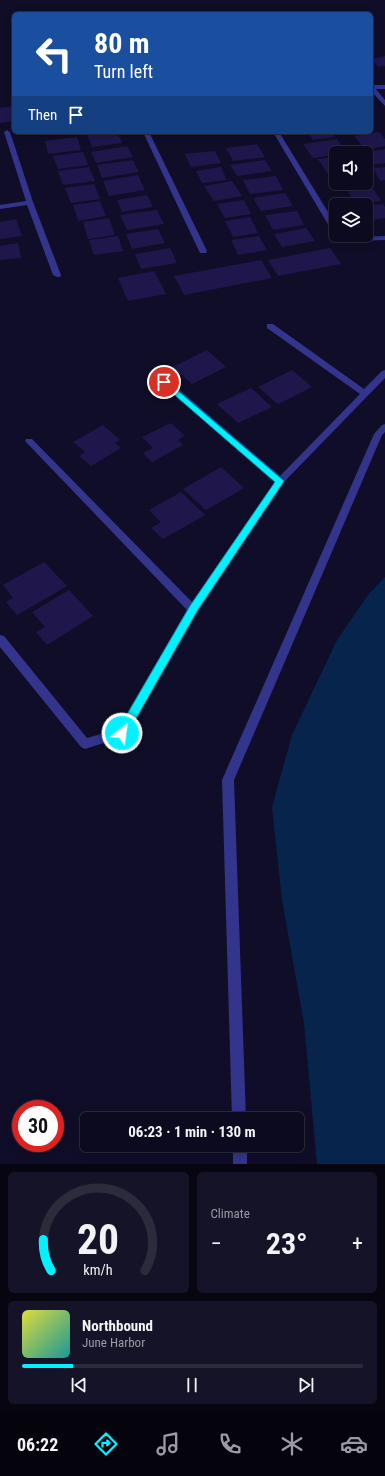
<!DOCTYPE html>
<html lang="en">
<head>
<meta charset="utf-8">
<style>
	:root { --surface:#0c0a1e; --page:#151327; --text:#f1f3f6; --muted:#9a9aa4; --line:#2c2b3c; --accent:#00f2ff }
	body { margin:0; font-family:"Roboto Condensed",sans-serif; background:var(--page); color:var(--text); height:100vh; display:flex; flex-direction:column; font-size:15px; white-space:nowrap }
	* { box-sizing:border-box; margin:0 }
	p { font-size:13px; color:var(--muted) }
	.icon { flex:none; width:22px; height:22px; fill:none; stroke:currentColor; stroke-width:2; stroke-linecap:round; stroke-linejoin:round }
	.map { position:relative; height:1164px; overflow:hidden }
	.side { display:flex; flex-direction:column; gap:8px; padding:8px; background:#070610; flex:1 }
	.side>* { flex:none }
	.hud { position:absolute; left:12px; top:12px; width:361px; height:122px; border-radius:6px; box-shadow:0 2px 10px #0003,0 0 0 1px var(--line); background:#1a4fa0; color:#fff; overflow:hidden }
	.buttons { position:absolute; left:329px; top:146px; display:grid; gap:8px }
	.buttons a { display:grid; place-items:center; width:44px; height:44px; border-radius:6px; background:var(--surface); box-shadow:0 2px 10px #0003,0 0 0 1px var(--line); font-size:20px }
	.speed { position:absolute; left:12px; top:1100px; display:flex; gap:8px; font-size:20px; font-weight:700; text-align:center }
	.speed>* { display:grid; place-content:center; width:52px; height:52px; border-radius:50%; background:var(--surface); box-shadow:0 2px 10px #0003,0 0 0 1px var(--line); line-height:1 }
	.speed .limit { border:6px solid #d22; background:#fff; color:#111 }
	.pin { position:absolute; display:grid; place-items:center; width:34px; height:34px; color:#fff; margin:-17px; border:2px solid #fff; border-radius:50%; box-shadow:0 1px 4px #0007 }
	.me { position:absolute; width:44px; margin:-22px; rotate:30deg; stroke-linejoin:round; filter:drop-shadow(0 0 3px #0008) }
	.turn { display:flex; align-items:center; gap:14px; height:84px; padding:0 16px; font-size:18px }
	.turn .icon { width:52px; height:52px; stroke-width:2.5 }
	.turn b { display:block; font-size:28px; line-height:34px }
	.then { display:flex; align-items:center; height:38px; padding:0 16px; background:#0003; gap:8px; font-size:15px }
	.big { font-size:30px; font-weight:700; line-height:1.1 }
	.side .widget { flex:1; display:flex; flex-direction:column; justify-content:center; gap:6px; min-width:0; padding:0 14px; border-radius:6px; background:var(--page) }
	.side .dial { align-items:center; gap:0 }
	.dial svg { height:104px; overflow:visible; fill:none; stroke:var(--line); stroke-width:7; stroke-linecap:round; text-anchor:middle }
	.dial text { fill:var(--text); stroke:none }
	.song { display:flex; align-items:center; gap:12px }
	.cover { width:48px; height:48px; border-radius:6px; background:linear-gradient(135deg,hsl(60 70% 55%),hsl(180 70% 35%)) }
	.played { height:4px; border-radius:2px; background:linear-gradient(90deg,var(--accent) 15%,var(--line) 15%) }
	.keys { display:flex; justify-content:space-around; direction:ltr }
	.heat { display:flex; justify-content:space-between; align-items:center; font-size:22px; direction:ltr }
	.side .tiles { flex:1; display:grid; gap:8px; grid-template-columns:1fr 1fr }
	.widget:last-child { grid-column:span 2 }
	.trip { position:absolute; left:80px; top:1112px; width:224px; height:40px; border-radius:6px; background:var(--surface); box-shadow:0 2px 10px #0003,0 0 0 1px var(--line); font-weight:700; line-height:40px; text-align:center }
	.tab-bar { display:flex; height:64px; justify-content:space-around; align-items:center; background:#05040c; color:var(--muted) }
	.tab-bar .icon { width:28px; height:28px }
	.tab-bar .current { color:var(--accent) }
	.tab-bar b { font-size:18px; color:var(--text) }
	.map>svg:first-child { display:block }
</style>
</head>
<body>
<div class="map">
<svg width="385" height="1164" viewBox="0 0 385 1164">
	<rect width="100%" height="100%" fill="#100d28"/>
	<polygon fill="#07244d" points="385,577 385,1164 317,1164 304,1023 282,900 272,807 292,735 337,640 368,595"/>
	<g fill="#1f174b">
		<polygon points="385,56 385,66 379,67 371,59"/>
		<polygon points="14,106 14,121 0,123 0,108"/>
		<polygon points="107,132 117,132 122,143 92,147 87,135"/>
		<polygon points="307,132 331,132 335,137 313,140"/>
		<polygon points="379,132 385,139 385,146 366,150 354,136"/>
		<polygon points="77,137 81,150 48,154 45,141"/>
		<polygon points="337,139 347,153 313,158 303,144"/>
		<polygon points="257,144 265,157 233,161 226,148"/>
		<polygon points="127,146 133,157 96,163 91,152"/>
		<polygon points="385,149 385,163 371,165 366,157 366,153 360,153"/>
		<polygon points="215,151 221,163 191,167 185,154"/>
		<polygon points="83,152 88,165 58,169 53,156"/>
		<polygon points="336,157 336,172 327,173 318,159"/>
		<polygon points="133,160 139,172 102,178 97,165"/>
		<polygon points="265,160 272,171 237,176 230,165"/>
		<polygon points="89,167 95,181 63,185 58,171"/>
		<polygon points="221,167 227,180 202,183 196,171"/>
		<polygon points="385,167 385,180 380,181 373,168"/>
		<polygon points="336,173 336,183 366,183 366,180 369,185 337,189 329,174"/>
		<polygon points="138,175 145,190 109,196 103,181"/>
		<polygon points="276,176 283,190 250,194 243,180"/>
		<polygon points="232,181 242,196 214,201 204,186"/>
		<polygon points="94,184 100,199 71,203 65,188"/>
		<polygon points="372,187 381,201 356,204 347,190"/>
		<polygon points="285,193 293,206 261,211 253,198"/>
		<polygon points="147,195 153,207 122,212 117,200"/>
		<polygon points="244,200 251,214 225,218 217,204"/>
		<polygon points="100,201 106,216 78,221 73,205"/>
		<polygon points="383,204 385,207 385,218 366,221 366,206"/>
		<polygon points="157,210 164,224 127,230 120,215"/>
		<polygon points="297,211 304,225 273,230 265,215"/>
		<polygon points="250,217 258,233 233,237 225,221"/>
		<polygon points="109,218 115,235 88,239 83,222"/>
		<polygon points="16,219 22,236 0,239 0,222"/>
		<polygon points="306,228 315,241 282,247 274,234"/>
		<polygon points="158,229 165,243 132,249 126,234"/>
		<polygon points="118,236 123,251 94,255 89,240"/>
		<polygon points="259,236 267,250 238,255 231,240"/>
		<polygon points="18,243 21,258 0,260 0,246"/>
		<polygon points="170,248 177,263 141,269 135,254"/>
		<polygon points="330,248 341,264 278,276 268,260"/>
		<polygon points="261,260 272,278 184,295 174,276"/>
		<polygon points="154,271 166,294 128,301 118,278"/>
		<polygon points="207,350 226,367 192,384 173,367"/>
		<polygon points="292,370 312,387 278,404 258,387"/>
		<polygon points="251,388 272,407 238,423 217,404"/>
		<polygon points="171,423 185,436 178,440 183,445 152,462 143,453 153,448 142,437"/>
		<polygon points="103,425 120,440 115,443 121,448 91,466 79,456 85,452 73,442"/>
		<polygon points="221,467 244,488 206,510 183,489"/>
		<polygon points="181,492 205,515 163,539 151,528 161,522 149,510"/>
		<polygon points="44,562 67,586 17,615 6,602 13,598 3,585"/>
		<polygon points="69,590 93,616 47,645 36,632 45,627 32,612"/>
	</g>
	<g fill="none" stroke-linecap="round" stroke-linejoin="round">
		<g fill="#33348b" fill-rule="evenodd">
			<polygon points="371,85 385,85 385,89 376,89 385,100 385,106 371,91"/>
			<polygon points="7,130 10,132 33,202 61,275 60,277 57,277 53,275 27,205 0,209 0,205 26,201 4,132"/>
			<polygon points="143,132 149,132 207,251 206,253 200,253 199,251"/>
			<polygon points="273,132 279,132 336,225 336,233 332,231"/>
			<polygon points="337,235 356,237 385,236 385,240 356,241"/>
			<polygon points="267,324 273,324 364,389 382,371 385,370 385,378 283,483 197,612 126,736 85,749 81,747 0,647 0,635 4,636 87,738 118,729 187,610 25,441 26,439 32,439 192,602 275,482 162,384 162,380 168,380 280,476 360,394 267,328"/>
			<polygon points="385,424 385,432 382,435 234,780 246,1119 232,1119 222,780 374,434 382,425"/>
			<rect x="233" y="1145" width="14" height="19"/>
		</g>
	</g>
	<polygon fill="#00f2ff" stroke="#009da6" points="164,379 284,481 197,611 126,736 118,736 117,733 118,730 190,606 275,482 162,384 162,380"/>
</svg>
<div class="buttons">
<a><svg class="icon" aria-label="sound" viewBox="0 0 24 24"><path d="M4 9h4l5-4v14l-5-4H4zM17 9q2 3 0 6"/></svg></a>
<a><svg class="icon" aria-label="layers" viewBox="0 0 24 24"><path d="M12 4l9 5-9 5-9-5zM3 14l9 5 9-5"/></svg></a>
</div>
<div class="speed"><div class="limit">30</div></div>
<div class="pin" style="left:164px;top:382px;background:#d93025"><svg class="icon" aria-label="arrive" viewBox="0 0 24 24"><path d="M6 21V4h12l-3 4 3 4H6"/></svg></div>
<svg class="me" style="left:122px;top:733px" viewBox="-20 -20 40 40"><circle r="17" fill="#00f2ff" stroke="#fff" stroke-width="3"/><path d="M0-11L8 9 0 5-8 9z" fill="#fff"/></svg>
<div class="trip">06:23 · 1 min · 130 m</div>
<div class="hud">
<div class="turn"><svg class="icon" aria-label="left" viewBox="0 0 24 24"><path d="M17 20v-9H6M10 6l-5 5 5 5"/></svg><div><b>80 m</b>Turn left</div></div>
<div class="then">Then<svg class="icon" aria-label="arrive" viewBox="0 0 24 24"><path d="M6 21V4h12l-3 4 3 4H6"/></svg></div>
</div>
</div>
<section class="side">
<div class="tiles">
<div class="widget dial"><svg viewBox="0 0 100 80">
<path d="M14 69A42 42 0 1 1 86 69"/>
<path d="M14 69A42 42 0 0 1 8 45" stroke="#00f2ff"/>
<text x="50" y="56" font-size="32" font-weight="700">20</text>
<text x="50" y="72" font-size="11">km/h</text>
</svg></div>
<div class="widget"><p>Climate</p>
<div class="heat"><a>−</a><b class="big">23°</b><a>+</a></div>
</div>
<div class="widget">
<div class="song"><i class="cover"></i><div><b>Northbound</b><p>June Harbor</p></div></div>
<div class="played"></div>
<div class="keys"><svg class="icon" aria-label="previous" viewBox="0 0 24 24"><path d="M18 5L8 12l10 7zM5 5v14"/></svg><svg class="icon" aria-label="pause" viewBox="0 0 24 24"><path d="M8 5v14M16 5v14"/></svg><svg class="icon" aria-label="next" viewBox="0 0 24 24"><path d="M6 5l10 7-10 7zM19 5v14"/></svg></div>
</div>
</div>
</section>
<nav class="tab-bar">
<b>06:22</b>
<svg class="icon current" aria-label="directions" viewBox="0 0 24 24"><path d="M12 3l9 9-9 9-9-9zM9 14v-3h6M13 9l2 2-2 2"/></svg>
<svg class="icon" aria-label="music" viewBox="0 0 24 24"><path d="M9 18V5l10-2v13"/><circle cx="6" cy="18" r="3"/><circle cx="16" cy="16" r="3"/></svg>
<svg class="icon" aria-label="phone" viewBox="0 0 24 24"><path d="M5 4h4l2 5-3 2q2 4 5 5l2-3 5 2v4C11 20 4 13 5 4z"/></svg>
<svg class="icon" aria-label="climate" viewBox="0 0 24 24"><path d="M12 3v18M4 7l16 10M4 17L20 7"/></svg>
<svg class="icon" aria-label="car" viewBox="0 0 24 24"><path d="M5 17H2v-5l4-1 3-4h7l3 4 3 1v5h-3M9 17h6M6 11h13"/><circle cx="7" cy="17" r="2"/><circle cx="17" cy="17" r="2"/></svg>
</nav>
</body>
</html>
